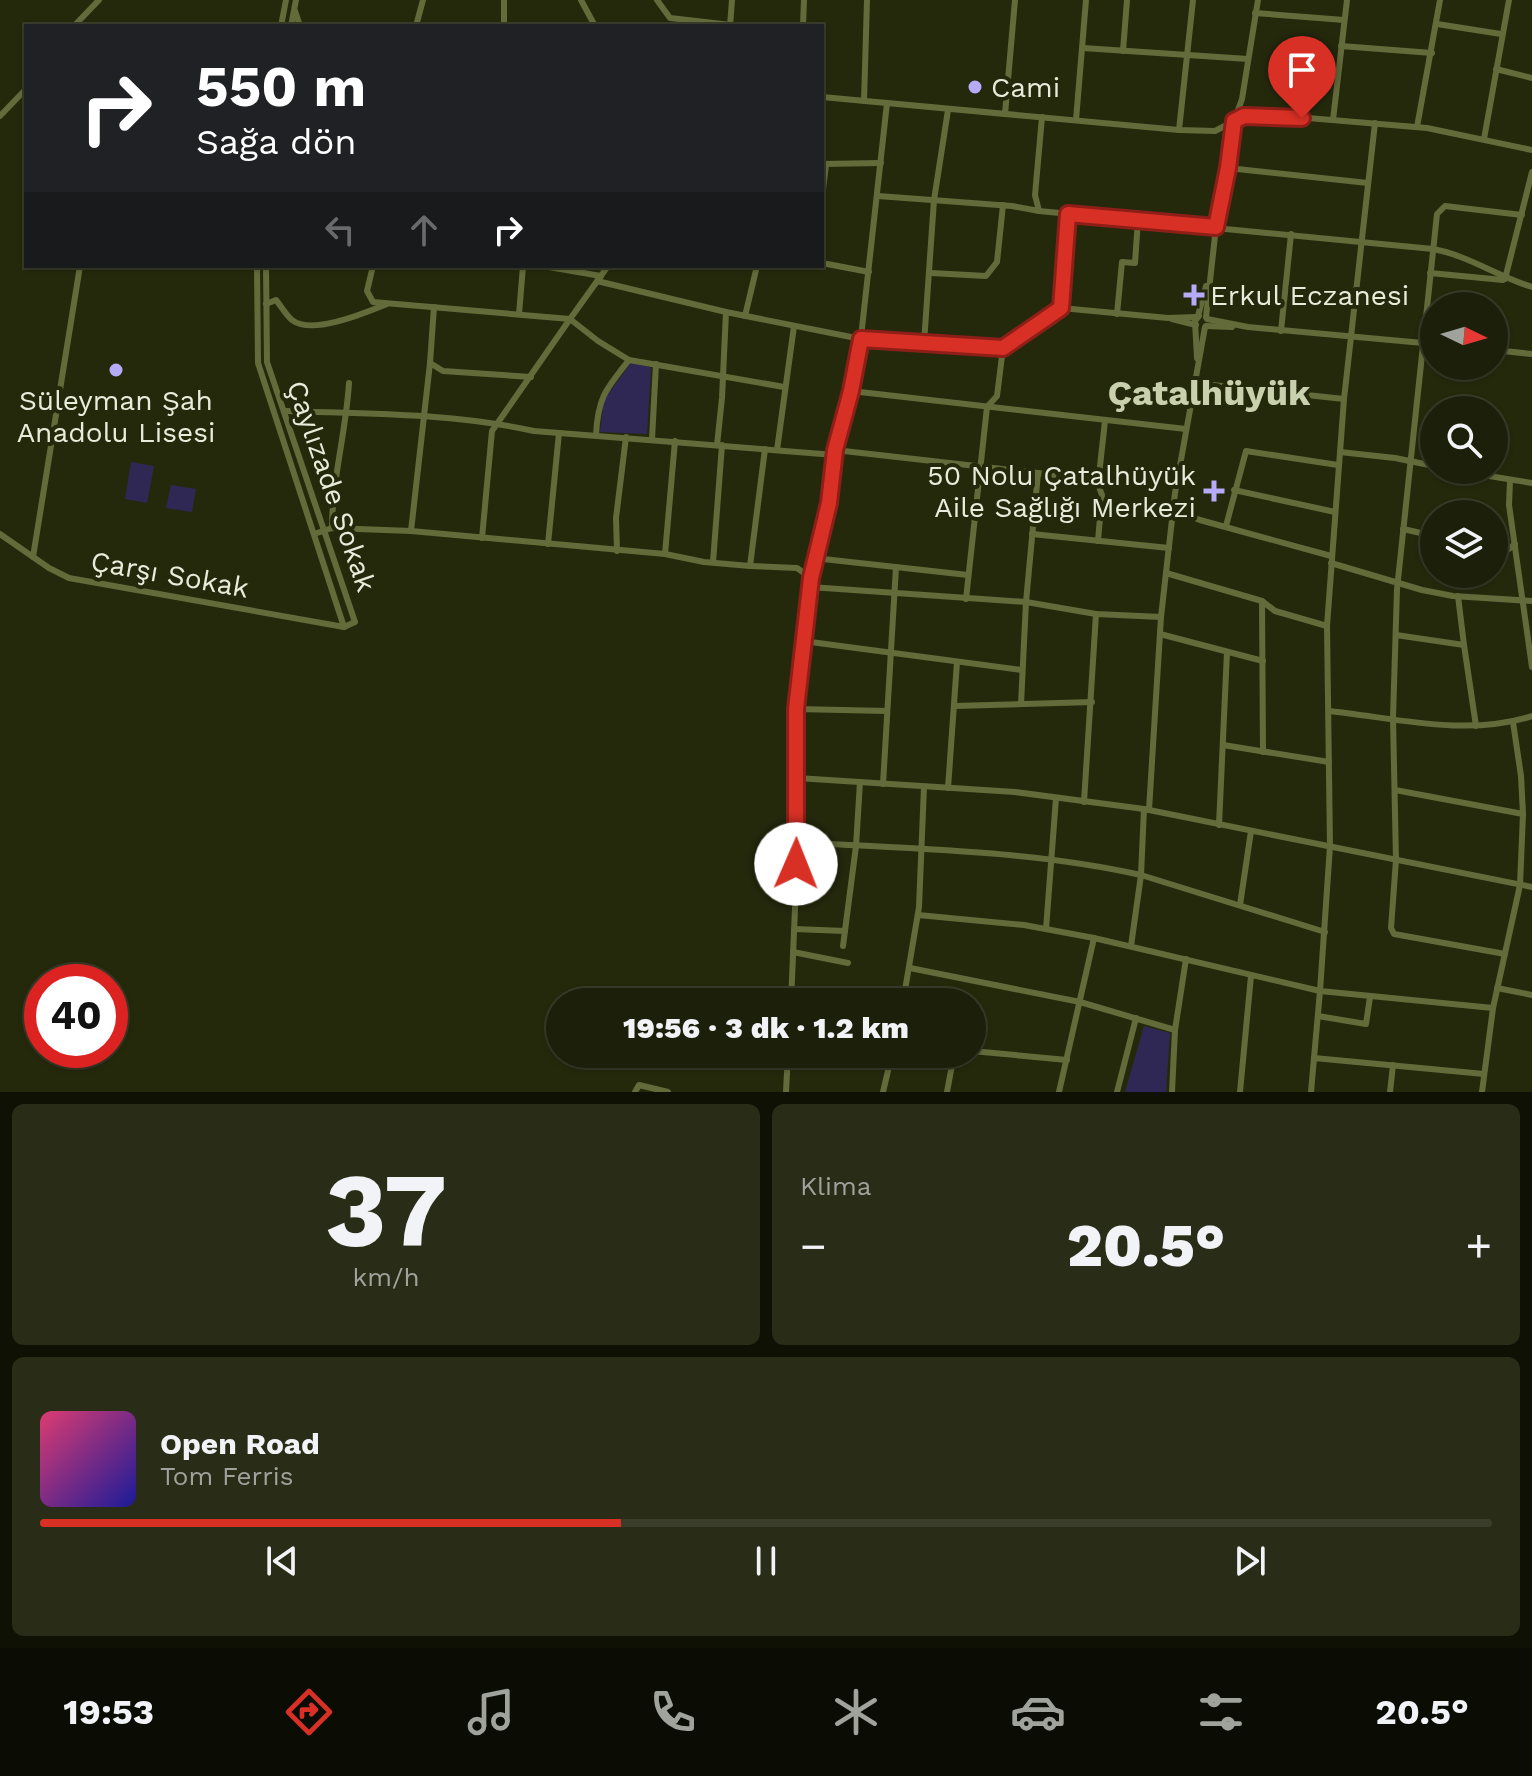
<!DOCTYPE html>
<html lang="tr">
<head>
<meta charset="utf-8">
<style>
	:root { --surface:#1c1f09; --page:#292c17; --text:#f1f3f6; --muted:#a0a29c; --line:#3a3d2a; --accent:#d93025 }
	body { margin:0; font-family:"Work Sans",sans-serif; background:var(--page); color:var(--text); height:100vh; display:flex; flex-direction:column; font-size:30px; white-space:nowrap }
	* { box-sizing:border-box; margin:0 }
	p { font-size:26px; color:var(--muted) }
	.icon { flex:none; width:44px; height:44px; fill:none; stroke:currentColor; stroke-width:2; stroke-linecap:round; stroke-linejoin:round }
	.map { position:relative; height:1092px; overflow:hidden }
	.panel { display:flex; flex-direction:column; gap:12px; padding:12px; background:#0f1105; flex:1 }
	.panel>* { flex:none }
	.banner { position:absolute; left:24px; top:24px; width:800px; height:244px; border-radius:0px; box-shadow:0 2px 6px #0004,0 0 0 2px var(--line); background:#202124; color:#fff; overflow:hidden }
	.needle { width:52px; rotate:95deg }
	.buttons { position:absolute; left:1420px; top:292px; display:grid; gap:16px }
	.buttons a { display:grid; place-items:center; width:88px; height:88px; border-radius:50%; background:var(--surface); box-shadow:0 2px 6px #0004,0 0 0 2px var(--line); font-size:40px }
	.speed { position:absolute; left:24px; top:964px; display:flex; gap:16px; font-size:40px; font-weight:700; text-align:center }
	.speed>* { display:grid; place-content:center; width:104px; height:104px; border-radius:50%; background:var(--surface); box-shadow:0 2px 6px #0004,0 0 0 2px var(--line); line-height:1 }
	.speed .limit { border:12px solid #d22; background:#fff; color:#111 }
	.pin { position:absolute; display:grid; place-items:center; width:68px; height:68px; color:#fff; margin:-82px -34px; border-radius:50% 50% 50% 0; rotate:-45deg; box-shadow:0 0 8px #0007 }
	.pin .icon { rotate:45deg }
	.me { position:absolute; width:88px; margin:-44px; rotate:1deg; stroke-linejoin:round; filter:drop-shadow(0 0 6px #0008) }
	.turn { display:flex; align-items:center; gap:28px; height:168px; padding:0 40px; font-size:36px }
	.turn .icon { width:104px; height:104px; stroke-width:2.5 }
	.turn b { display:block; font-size:56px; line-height:68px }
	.lanes { display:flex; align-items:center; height:76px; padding:0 40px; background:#0003; justify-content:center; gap:40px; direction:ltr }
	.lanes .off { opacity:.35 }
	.big { font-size:60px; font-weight:800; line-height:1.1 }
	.panel .card { flex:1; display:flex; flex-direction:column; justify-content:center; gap:12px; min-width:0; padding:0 28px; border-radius:12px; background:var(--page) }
	.panel .dial { align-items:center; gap:0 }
	.dial b { font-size:104px; line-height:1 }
	.song { display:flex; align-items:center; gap:24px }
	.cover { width:96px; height:96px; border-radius:12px; background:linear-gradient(135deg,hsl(340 70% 55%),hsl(240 70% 35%)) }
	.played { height:8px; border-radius:4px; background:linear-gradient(90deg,var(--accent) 40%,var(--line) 40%) }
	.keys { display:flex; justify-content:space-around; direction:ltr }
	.heat { display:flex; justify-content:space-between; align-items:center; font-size:44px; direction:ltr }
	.panel .tiles { flex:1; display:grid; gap:12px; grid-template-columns:1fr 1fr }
	.card:last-child { grid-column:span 2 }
	.trip { position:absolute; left:546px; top:988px; width:440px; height:80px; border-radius:40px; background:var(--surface); box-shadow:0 2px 6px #0004,0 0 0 2px var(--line); font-weight:800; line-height:80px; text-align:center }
	.tab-bar { display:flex; height:128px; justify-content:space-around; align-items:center; background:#0b0c04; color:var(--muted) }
	.tab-bar .icon { width:56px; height:56px }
	.tab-bar .current { color:var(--accent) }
	.tab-bar b { font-size:36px; color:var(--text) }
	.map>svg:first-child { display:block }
</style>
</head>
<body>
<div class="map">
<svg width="1532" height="1092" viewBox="0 0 1532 1092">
	<rect width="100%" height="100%" fill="#25290c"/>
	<g fill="#302854">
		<polygon points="631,363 651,367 647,434 600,432 604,400"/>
		<polygon points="131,462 154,466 147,503 125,499"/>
		<polygon points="171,485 196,489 192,512 166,508"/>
		<polygon points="1144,1026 1170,1033 1166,1092 1125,1092"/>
	</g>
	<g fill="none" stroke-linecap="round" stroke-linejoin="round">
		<g stroke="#646b3b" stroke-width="6">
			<polyline points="504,0 504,26"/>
			<polyline points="581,0 595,26"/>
			<polyline points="657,0 670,18 731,25"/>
			<polyline points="295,11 300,26"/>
			<polyline points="1255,13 1344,20"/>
			<polyline points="1437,24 1501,34"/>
			<polyline points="74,26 99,0"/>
			<polyline points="267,26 281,26"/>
			<polyline points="281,26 286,0"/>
			<polyline points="291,26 296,0"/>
			<polyline points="416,26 423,0"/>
			<polyline points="730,26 732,0"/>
			<polyline points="803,26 804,0"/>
			<polyline points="1341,46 1432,53"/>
			<polyline points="1083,48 1248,59"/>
			<polyline points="1123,51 1127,0"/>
			<polyline points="1496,69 1532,78"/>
			<polyline points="822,97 1179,130 1215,131 1244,116 1272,115 1427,128 1532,150"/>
			<polyline points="864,101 867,0"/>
			<polyline points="1005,114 1015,0"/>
			<polyline points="0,116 26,89"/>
			<polyline points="1076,120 1086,0"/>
			<polyline points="1333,120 1347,0"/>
			<polyline points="1375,123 1344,399 1327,626 1330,846 1320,991 1493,1008"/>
			<polyline points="1417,127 1440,0"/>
			<polyline points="1179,130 1193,0"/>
			<polyline points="1484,139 1509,0"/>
			<polyline points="822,164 881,163"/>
			<polyline points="1228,168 1368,183"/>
			<path d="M878,196L1012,206L1039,211L1433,249C1467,255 1499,277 1532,287"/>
			<polyline points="822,198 826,165"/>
			<polyline points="1039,211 1035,195 1042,117"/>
			<polyline points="822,263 869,272"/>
			<polyline points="257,266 258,363 344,627 355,622 267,362 266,266"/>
			<polyline points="373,266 367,291 373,302 570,319 492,431 482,538"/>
			<polyline points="543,266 601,276"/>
			<polyline points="608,266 570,319 598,341 629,360 784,387"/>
			<polyline points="931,273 986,276 997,262 1003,205"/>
			<polyline points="1430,273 1503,280"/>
			<polyline points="1505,279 1532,172"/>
			<polyline points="597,281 726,312"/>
			<path d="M266,304L276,300C281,306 286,315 292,320C312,336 367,312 387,304"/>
			<polyline points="434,307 430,363 443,371 531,377"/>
			<polyline points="1061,308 1068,214"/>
			<polyline points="519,314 523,266"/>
			<polyline points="1117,314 1122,262 1135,263 1138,220"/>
			<polyline points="745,316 757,266"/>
			<polyline points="1198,316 1206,286"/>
			<polyline points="1206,317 1216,227 1228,168 1234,121 1242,99 1258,0"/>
			<polyline points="1172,319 1196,325"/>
			<polyline points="1207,319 1248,327 1434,344"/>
			<polyline points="1206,326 1232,327"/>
			<polyline points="1281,331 1291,234"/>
			<polyline points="924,343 1003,348 1061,308 1168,318 1196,317"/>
			<polyline points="1494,350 1532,354"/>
			<polyline points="1197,358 1195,321 1199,316"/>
			<polyline points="1194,383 1344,399"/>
			<polyline points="851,391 1186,429"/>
			<path d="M285,411C368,414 452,413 534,431L835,455"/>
			<path d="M596,435C598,397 606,389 629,360"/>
			<polyline points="652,439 656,364"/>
			<polyline points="717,445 722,398 726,312 861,339 924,343 934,200 948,110"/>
			<polyline points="777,450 794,326"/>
			<polyline points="835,450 1099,480"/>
			<polyline points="1340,452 1395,458 1434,466"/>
			<polyline points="1452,470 1532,483"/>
			<polyline points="1510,481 1509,505 1532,667"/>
			<polyline points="1234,490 1335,512"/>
			<polyline points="1174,505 1187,515 1200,520 1331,556"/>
			<polyline points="1226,526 1246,451 1338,465"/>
			<path d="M332,528C332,480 346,432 349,383"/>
			<polyline points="1403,529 1434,536"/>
			<polyline points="411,531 430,363"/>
			<polyline points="0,534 49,568 69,578 344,627"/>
			<polyline points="314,534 332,528 411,531 665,554 704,562 750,566 765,449"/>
			<polyline points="1032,534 1169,548"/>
			<polyline points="1098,541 1102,495 1098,484 1105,421"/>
			<polyline points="548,544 559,433"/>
			<polyline points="1494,549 1509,549 1515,544"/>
			<polyline points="617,551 616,518 626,437"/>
			<polyline points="665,554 675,441"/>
			<polyline points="33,557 80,266"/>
			<polyline points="814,558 968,575"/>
			<polyline points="713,562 722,445"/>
			<polyline points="1331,563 1422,590 1453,596 1532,601"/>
			<polyline points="750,566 797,568 811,578"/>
			<polyline points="1166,573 1262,601 1275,611 1327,626"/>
			<polyline points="810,587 1026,602 1096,614 1161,617"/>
			<polyline points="1458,596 1464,645"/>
			<polyline points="966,599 987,407 997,396 1003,348"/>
			<polyline points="1262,601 1263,752"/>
			<polyline points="1160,634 1263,661"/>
			<polyline points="1396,635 1464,645 1476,726"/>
			<polyline points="803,641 1022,670"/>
			<polyline points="1021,704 1026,602 1038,473"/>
			<polyline points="954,706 1092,702"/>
			<polyline points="796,709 887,711"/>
			<path d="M1329,711C1395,718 1466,737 1532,716"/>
			<polyline points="1513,722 1521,776 1523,814"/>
			<polyline points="1223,745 1329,762"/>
			<polyline points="797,778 1015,792 1144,809 1532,887"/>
			<polyline points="883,784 896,567"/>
			<polyline points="948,788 957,662"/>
			<polyline points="1395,790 1523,814 1520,885 1493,1008 1482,1092"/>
			<polyline points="1084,802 1096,614"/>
			<polyline points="1144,809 1141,875 1325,932"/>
			<polyline points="1149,810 1161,617 1175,493 1205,327"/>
			<polyline points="1219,825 1227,652"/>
			<path d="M796,842C911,849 1029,850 1141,875L1131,946"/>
			<polyline points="1240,905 1251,831"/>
			<polyline points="918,915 1024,925 1094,938"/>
			<polyline points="794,929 845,931"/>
			<polyline points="1046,929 1056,798"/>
			<polyline points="843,946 856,846 860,782"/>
			<polyline points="793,952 848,963"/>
			<polyline points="1505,954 1394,934 1391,928 1396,860 1393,718 1397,589 1437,214 1445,206 1522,215"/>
			<polyline points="910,968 1080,1002 1175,1030"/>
			<polyline points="1497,988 1532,995"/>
			<polyline points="791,993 821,1002"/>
			<polyline points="791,1002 796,885 796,709 814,558 829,503 835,450 851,391 860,346 887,103"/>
			<polyline points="903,1002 919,907 924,787"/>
			<polyline points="1318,1016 1366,1024 1370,997"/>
			<polyline points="972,1051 1067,1060"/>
			<polyline points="635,1092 639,1085 668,1092"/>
			<polyline points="786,1092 788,1054"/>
			<polyline points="883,1092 892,1054"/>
			<polyline points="947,1092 954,1054"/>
			<polyline points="1059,1092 1094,938 1320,991 1314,1058"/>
			<polyline points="1117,1092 1136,1018"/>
			<polyline points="1172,1092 1175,1030 1186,959"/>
			<polyline points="1240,1092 1251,976"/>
			<polyline points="1311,1092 1314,1058 1484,1074"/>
			<polyline points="1390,1092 1393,1065"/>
		</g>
	</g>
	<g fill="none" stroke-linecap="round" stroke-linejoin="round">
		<defs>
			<polyline id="route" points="796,864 796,709 811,578 829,503 835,450 851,391 861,339 1003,348 1061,308 1068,214 1216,227 1228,168 1234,121 1244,116 1302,118"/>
		</defs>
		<use href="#route" stroke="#8d1f18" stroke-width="20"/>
		<use href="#route" stroke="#d93025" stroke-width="14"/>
	</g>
	<g fill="#b6abf8" stroke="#25290c" stroke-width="3">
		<circle cx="975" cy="87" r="8"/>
		<path d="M1190 283h8v8h8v8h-8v8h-8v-8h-8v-8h8z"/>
		<circle cx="116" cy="370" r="8"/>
		<path d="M1210 479h8v8h8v8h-8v8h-8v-8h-8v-8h8z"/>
	</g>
	<g text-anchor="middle" stroke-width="8" stroke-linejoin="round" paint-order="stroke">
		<g font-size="28" fill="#e8ecda" stroke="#25290c" text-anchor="start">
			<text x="991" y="97">Cami</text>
			<text x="1210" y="305">Erkul Eczanesi</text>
			<text x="116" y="410" text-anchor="middle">Süleyman Şah<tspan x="116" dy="32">Anadolu Lisesi</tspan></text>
			<text x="1196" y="485" text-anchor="end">50 Nolu Çatalhüyük<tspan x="1196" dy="32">Aile Sağlığı Merkezi</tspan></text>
		</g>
		<g font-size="28" fill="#e8ecda" stroke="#25290c">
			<text transform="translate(332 486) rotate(71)" y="10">Çaylızade Sokak</text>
			<text transform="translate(170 574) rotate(10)" y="10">Çarşı Sokak</text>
		</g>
		<g font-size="36" font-weight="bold" fill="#c9d0ad" stroke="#25290c">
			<text x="1209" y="405">Çatalhüyük</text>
		</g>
	</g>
</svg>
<div class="buttons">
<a><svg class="needle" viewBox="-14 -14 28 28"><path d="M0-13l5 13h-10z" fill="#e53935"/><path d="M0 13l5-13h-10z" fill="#a0a29c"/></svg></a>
<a><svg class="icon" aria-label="search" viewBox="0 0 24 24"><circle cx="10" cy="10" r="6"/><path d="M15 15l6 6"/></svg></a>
<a><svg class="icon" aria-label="layers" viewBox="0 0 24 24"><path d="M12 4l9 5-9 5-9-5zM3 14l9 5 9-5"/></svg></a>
</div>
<div class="speed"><div class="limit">40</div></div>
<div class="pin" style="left:1302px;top:118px;background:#d93025"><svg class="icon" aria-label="arrive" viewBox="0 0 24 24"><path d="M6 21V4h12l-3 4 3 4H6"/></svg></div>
<svg class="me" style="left:796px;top:864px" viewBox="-20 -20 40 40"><circle r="19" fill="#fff"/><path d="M0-13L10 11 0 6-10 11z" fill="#d93025"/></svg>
<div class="trip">19:56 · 3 dk · 1.2 km</div>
<div class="banner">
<div class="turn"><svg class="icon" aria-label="right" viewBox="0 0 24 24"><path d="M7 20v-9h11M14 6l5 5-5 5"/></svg><div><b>550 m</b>Sağa dön</div></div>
<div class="lanes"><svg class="icon off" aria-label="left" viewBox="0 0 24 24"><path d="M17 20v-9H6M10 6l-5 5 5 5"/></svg><svg class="icon off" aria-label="ahead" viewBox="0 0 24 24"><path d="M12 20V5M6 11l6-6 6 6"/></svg><svg class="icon" aria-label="right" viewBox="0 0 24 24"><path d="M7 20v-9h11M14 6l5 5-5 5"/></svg></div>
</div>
</div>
<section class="panel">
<div class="tiles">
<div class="card dial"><b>37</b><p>km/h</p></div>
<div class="card"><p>Klima</p>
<div class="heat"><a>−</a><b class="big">20.5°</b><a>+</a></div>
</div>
<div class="card">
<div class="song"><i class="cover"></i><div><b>Open Road</b><p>Tom Ferris</p></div></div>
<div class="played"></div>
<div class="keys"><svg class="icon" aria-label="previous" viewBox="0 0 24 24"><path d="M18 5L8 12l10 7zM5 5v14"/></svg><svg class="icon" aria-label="pause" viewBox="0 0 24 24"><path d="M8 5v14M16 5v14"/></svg><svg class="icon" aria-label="next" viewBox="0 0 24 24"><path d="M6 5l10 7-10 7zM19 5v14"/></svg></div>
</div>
</div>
</section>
<nav class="tab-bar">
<b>19:53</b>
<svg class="icon current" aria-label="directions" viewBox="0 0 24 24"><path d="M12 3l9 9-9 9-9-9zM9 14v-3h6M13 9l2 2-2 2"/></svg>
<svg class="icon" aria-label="music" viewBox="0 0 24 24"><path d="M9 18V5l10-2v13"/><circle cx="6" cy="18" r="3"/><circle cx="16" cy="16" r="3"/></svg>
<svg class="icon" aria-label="phone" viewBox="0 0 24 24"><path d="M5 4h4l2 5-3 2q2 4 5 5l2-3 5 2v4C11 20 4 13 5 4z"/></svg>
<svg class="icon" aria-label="climate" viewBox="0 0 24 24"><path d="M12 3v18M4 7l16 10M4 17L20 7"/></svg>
<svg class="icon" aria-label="car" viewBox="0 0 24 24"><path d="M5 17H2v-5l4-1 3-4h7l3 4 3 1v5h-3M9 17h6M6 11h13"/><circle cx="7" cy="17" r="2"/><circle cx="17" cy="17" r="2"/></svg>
<svg class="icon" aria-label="filters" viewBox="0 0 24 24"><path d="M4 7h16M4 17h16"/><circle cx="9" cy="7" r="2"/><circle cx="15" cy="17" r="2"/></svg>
<b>20.5°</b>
</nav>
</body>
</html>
